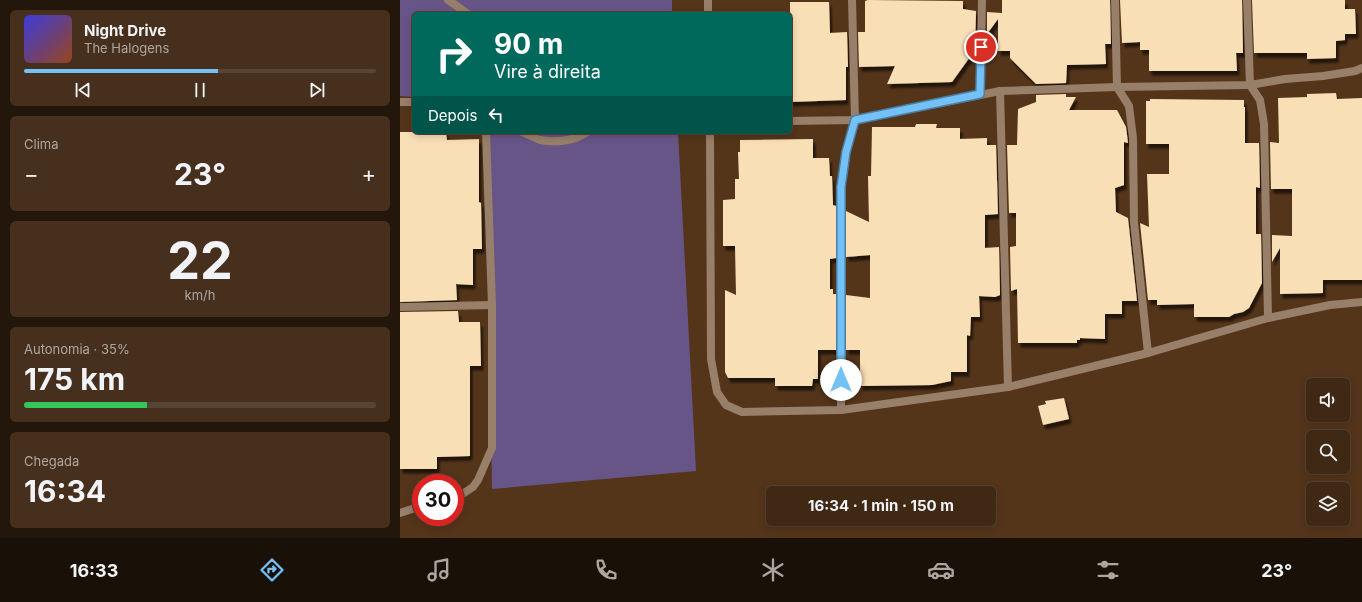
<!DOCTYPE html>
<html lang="pt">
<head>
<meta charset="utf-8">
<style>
	:root { --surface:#3f2814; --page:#46301d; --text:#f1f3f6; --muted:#ada6a0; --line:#584434; --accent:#73c1f6 }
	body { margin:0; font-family:Inter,sans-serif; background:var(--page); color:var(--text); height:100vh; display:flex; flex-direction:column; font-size:15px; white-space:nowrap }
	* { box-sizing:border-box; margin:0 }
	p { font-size:13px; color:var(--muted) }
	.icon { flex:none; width:22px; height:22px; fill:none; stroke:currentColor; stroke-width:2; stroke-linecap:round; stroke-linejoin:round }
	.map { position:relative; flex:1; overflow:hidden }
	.details { display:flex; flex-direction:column; gap:10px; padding:10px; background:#23160b; width:400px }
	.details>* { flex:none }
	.banner { position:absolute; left:12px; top:12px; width:380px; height:122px; border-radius:6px; box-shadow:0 2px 10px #0003,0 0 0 1px var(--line); background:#00695c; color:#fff; overflow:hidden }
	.controls { position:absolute; left:906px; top:378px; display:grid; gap:8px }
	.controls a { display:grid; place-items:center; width:44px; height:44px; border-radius:6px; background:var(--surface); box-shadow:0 2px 10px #0003,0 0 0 1px var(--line); font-size:20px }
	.speed { position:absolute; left:12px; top:474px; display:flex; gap:8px; font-size:20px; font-weight:700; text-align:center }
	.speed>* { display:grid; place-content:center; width:52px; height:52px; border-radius:50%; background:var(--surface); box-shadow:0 2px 10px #0003,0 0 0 1px var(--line); line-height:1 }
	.speed .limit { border:6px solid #d22; background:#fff; color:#111 }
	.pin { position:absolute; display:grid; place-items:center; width:34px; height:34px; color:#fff; margin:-17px; border:2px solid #fff; border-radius:50%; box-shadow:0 1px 4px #0007 }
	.me { position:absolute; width:44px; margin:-22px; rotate:0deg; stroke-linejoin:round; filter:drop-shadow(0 0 3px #0008) }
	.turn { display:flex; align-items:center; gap:14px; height:84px; padding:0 16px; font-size:18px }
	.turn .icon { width:52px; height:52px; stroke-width:2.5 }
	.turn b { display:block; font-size:28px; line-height:34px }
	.then { display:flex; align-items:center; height:38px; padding:0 16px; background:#0003; gap:8px; font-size:15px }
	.big { font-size:30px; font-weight:700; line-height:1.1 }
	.details .widget { flex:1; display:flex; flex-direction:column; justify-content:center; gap:6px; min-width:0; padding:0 14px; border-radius:6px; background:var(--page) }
	.details .dial { align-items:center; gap:0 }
	.dial b { font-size:52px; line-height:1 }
	.song { display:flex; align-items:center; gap:12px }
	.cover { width:48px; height:48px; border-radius:6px; background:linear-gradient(135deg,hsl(240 70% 55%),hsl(20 70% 35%)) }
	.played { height:4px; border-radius:2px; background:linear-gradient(90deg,var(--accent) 55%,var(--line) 55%) }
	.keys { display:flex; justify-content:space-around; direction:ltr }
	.heat { display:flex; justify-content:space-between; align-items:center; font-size:22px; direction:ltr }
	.charge { height:6px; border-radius:3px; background:linear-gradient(90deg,#34c759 35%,var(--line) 0) }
	.trip { position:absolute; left:366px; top:486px; width:230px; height:40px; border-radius:6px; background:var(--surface); box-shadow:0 2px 10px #0003,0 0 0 1px var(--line); font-weight:700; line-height:40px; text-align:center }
	.menu { display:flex; height:64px; justify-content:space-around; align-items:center; background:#191008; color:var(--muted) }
	.menu .icon { width:28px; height:28px }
	.menu .on { color:var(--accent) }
	.menu b { font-size:18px; color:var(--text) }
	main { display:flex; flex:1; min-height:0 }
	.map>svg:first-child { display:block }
</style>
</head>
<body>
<main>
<section class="details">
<div class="widget">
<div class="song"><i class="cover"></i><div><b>Night Drive</b><p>The Halogens</p></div></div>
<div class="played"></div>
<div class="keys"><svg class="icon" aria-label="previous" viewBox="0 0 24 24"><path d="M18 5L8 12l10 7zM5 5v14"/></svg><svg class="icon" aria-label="pause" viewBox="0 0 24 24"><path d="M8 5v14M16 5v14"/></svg><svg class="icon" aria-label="next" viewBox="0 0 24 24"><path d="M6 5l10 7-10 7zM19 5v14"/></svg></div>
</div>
<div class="widget"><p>Clima</p>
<div class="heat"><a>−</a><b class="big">23°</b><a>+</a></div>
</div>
<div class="widget dial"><b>22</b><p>km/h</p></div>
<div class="widget"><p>Autonomia · 35%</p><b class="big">175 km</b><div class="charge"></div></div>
<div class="widget"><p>Chegada</p><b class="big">16:34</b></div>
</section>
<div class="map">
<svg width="962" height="538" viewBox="0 0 962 538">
	<defs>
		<filter id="shadow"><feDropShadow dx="2.5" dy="4.5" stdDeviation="1" flood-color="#0009"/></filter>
	</defs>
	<rect width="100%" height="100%" fill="#54351a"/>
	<g fill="#685588">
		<polygon points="0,0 272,0 272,14 14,14 14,97 0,96"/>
		<polygon points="87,132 278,132 296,471 92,489"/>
	</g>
	<g fill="#f8dfb6" filter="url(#shadow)">
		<polygon points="468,0 563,1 563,9 576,11 575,50 552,82 487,84 495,66 459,67 458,32 465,32 465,1"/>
		<polygon points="602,0 710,0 711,44 705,44 706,64 667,65 666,83 636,84 610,58 610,51 598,51 598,19 587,34 587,12 602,13"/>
		<polygon points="720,0 842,0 843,53 836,53 837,71 749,71 749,50 740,50 740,42 722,43"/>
		<polygon points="852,0 945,0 945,9 955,9 956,34 945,34 945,40 936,41 936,58 907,59 907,53 854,53"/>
		<polygon points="390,2 429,2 430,33 447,32 448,67 446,67 446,100 390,102"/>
		<polygon points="936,93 937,99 962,98 962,280 923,280 923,293 880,294 880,248 872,262 872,235 892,236 892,189 871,189 870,142 879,143 878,98 907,97 907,94"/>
		<polygon points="666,94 666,97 676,97 669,110 717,110 726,127 728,143 724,142 724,185 715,188 716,212 728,218 737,301 722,301 722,314 705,314 705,339 680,338 680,340 677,340 677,343 618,343 617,289 611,291 610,247 616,246 616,213 609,213 607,145 617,145 618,109 636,102 636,95"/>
		<polygon points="750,99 844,100 844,107 845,107 845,143 859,143 860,188 856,187 856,234 861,234 862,283 849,308 843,312 834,314 829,317 794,317 794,304 757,305 757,300 748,300 740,223 749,227 747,174 769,174 769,144 746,144 746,101 750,101"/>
		<polygon points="516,124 537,124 536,128 560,128 560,139 587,138 587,145 596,145 598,214 585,215 585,248 599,247 600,295 595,297 579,296 580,317 571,317 570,336 567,335 567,372 551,372 551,381 532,385 460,386 460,350 446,350 446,295 470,298 470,255 446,257 446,211 469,222 468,176 471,176 472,127 515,127"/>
		<polygon points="0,132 46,132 47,140 79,139 79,202 81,203 82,249 73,249 73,285 56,284 57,300 0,302"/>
		<polygon points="413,139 413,158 429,158 430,176 432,176 433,205 436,206 436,258 430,259 430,289 433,289 433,294 436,294 436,350 418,350 418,379 413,379 412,386 375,386 375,378 328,378 325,372 325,290 336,295 335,246 323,246 323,200 335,199 335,179 339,179 338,152 340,152 340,140"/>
		<polygon points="58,311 59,322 80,322 81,366 70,366 70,456 37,457 37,469 0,469 0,312"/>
		<polygon points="664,398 669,419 643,425 638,406 646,404 645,401"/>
	</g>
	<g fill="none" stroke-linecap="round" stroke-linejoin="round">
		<g stroke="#987f6a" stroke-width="8">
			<polyline points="48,0 68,14"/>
			<polyline points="308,0 308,14"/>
			<polyline points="715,0 717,87 729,106 733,138 734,223 748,353"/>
			<polyline points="847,0 850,85 860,100 864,124 868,318"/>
			<polyline points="600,91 608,387"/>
			<polyline points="580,94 582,0"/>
			<polyline points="0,102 14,102"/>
			<polyline points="390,121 455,120 600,91 717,87 850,85 885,79 923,76 955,71 962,68"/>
			<path d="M122,132C128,134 134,138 140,140C155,143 175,141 187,132"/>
			<polyline points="310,132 311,359 317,392 326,405 342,412 441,410 608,387 748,353 868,318 930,305 962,302"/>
			<polyline points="0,307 92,305"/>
			<polyline points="441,410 441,187 446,151 455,120 452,0"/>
			<polyline points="55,497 61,495 73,487 78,480 92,448 92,305 86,132"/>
			<polyline points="0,513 21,506"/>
		</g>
	</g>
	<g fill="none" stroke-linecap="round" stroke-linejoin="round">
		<defs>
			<polyline id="route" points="441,380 441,187 446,152 455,120 580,94 581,47"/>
		</defs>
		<use href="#route" stroke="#4b7da0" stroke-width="10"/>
		<use href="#route" stroke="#73c1f6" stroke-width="7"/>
	</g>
</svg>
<div class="controls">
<a><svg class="icon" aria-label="sound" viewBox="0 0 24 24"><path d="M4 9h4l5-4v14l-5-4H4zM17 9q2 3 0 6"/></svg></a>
<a><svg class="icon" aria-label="search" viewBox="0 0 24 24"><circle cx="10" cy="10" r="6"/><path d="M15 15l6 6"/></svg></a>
<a><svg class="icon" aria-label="layers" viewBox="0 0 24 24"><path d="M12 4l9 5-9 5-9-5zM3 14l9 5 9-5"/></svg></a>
</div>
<div class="speed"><div class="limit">30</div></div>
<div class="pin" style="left:581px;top:47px;background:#d93025"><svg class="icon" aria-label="arrive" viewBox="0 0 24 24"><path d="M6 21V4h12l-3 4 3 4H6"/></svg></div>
<svg class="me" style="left:441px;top:380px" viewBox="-20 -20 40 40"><circle r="19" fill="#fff"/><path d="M0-13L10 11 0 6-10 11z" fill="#73c1f6"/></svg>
<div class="trip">16:34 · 1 min · 150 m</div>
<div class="banner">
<div class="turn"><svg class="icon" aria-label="right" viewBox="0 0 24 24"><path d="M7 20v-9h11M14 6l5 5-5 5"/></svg><div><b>90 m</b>Vire à direita</div></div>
<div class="then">Depois<svg class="icon" aria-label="left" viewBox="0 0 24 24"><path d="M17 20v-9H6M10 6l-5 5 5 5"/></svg></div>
</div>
</div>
</main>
<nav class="menu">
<b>16:33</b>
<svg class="icon on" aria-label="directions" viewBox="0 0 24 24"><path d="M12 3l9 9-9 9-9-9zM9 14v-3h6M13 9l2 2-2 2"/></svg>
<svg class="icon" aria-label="music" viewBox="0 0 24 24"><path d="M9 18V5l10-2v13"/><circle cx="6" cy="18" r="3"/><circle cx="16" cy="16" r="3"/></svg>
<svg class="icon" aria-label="phone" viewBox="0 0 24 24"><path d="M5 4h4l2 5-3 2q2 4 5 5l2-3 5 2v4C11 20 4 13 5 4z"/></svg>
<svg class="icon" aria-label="climate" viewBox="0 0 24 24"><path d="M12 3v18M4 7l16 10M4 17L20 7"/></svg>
<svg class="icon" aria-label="car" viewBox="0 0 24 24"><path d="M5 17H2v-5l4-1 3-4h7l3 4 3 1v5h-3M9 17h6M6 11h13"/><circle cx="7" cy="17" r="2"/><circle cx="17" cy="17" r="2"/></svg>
<svg class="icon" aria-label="filters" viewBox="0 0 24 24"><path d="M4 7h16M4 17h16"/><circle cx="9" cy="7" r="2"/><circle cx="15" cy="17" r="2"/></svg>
<b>23°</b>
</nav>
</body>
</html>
